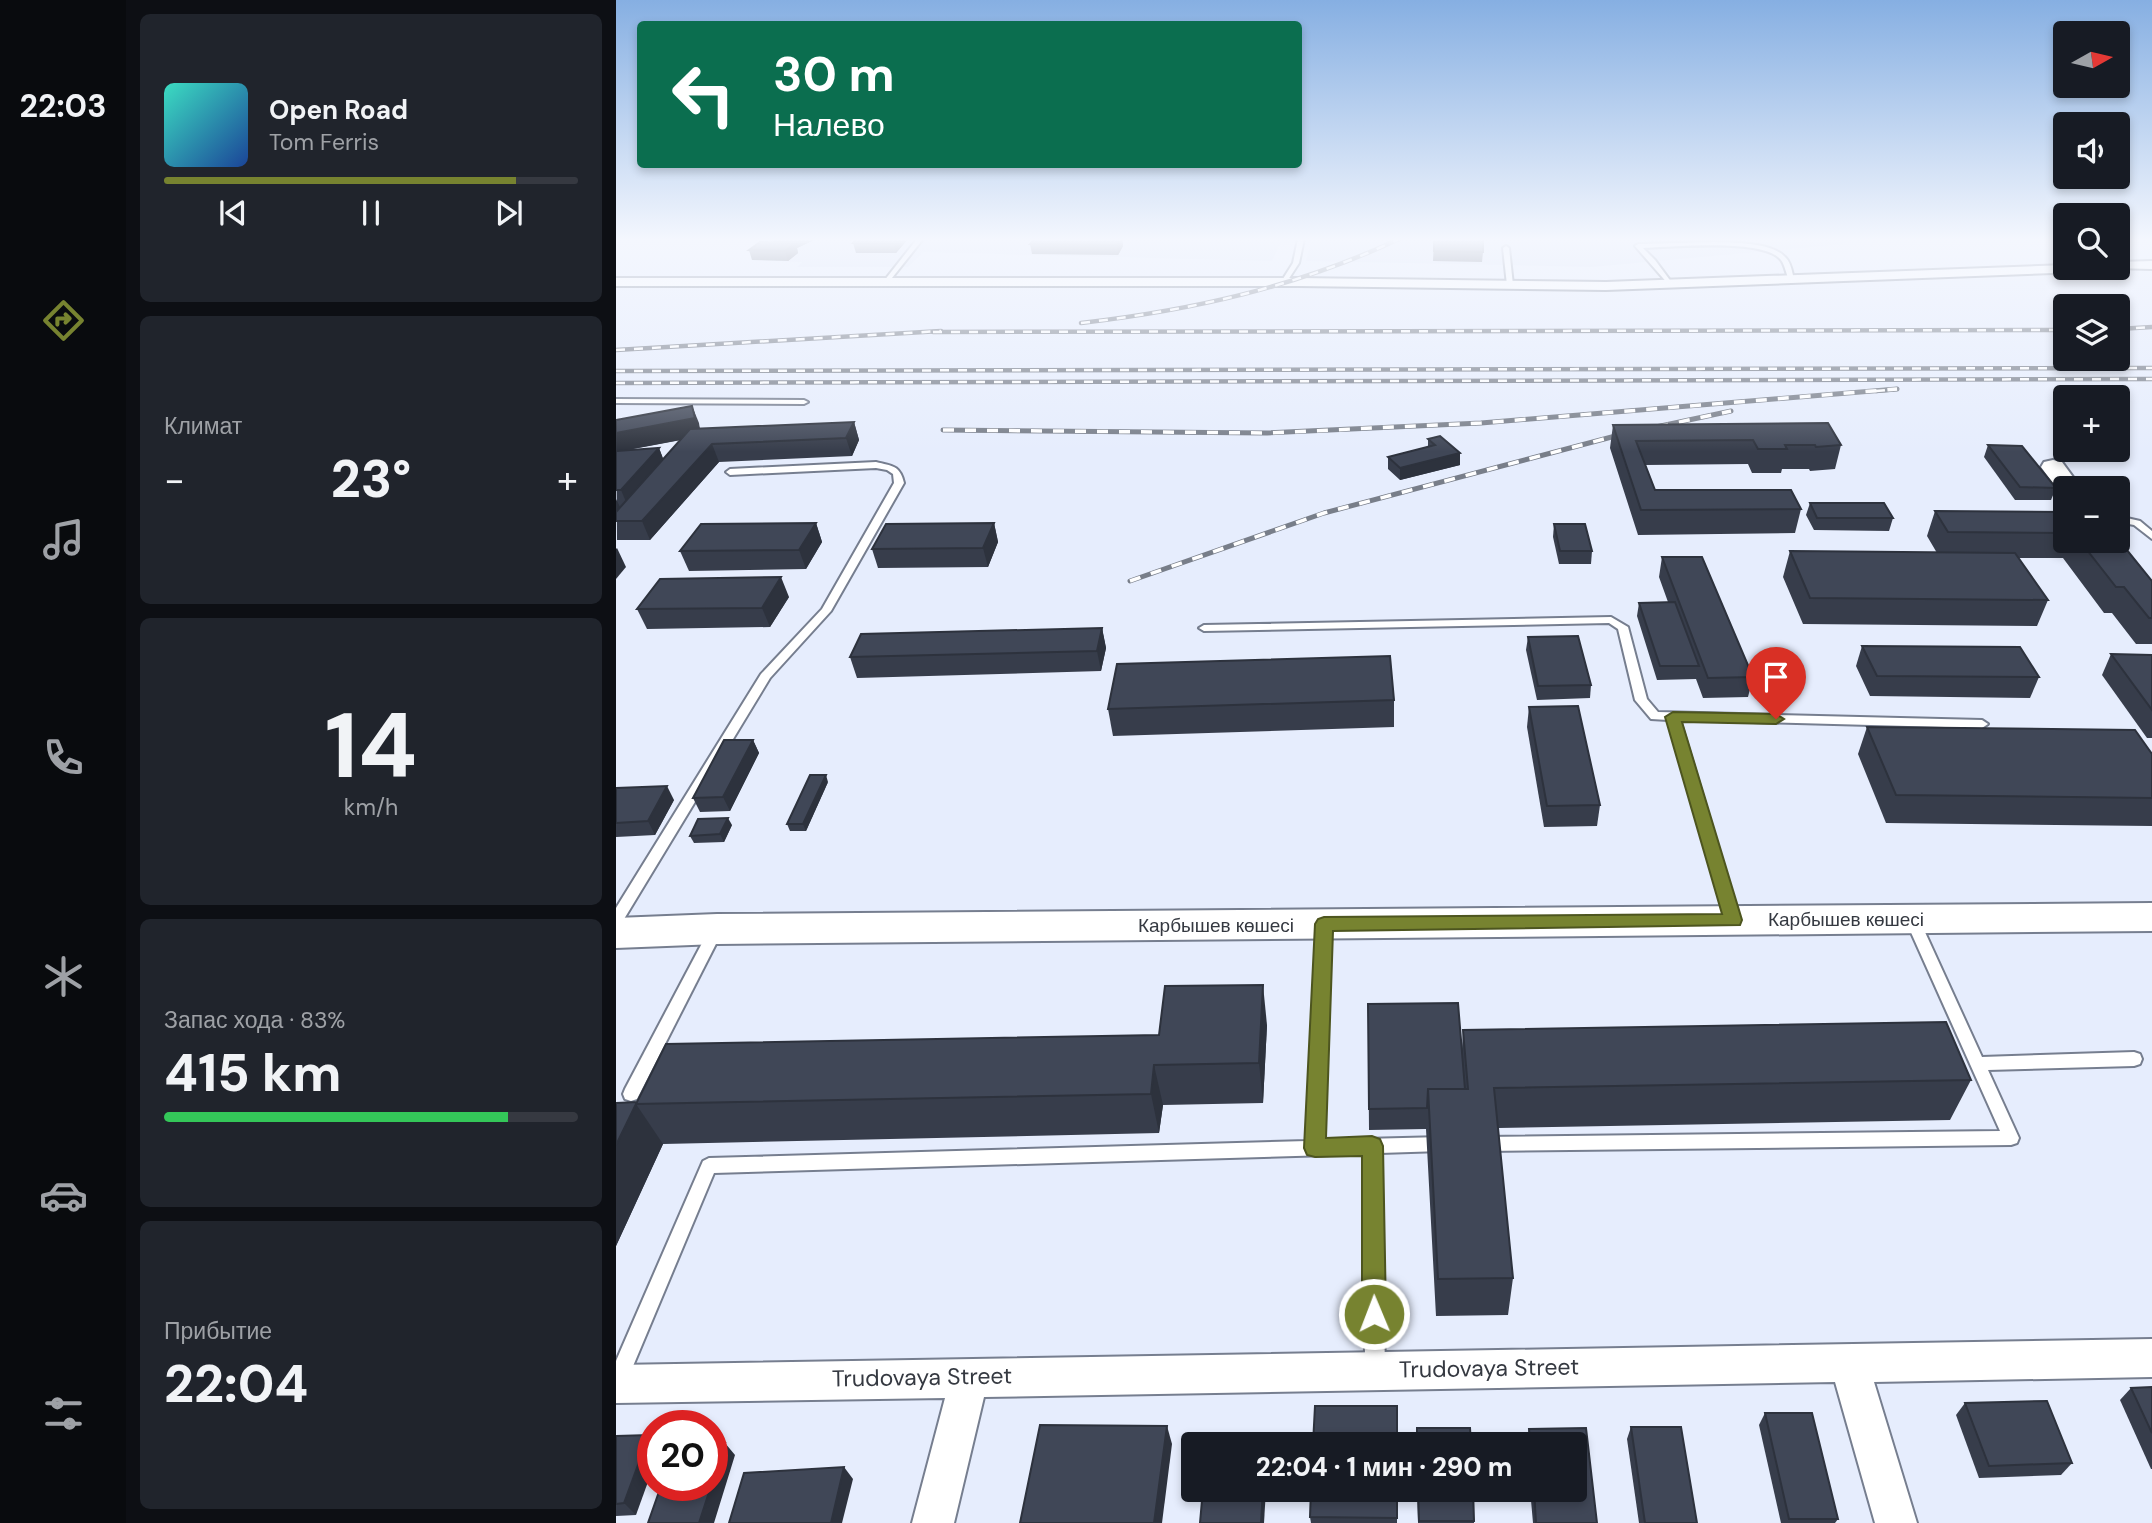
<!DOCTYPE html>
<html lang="ru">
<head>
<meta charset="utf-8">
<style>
	:root { --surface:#171b24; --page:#20242c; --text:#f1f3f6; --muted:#9ea1a6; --line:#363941; --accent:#778330 }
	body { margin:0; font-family:"DM Sans",sans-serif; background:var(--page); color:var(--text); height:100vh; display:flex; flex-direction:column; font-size:26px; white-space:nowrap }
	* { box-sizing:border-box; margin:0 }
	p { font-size:23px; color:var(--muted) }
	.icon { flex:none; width:38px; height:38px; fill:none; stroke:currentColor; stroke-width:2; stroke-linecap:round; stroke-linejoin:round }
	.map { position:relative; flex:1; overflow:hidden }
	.side { display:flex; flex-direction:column; gap:14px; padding:14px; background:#0d0f14; width:490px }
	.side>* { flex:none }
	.guide { position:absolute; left:21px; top:21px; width:665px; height:147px; border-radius:7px; box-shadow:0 4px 10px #0003; background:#0b6e4f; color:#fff; overflow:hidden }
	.needle { width:46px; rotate:82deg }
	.buttons { position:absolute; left:1437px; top:21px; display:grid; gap:14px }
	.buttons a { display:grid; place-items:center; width:77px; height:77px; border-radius:7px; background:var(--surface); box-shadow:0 4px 10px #0003; font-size:35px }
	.speed { position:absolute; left:21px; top:1410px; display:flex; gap:14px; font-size:35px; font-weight:700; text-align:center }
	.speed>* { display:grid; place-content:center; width:91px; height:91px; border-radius:50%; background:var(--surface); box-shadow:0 4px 10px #0003; line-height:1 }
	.speed .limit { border:10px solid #d22; background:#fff; color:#111 }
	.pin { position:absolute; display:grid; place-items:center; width:60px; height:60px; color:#fff; margin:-72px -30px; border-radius:50% 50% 50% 0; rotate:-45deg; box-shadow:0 0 7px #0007 }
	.pin .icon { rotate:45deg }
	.me { position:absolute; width:77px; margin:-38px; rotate:359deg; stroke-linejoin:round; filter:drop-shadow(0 0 5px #0008) }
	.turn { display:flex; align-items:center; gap:24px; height:147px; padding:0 21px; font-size:32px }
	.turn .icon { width:91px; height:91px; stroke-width:2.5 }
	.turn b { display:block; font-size:49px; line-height:60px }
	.big { font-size:52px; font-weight:800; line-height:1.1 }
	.side .card { flex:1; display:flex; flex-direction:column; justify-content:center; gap:10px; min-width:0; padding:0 24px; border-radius:10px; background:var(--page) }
	.side .dial { align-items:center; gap:0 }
	.dial b { font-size:91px; line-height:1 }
	.song { display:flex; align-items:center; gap:21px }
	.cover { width:84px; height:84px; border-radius:10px; background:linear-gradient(135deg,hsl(170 70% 55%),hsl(220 70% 35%)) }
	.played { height:7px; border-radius:4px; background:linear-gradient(90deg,var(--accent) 85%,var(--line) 85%) }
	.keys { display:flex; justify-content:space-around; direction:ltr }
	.heat { display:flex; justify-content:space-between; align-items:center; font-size:38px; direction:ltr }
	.charge { height:10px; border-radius:5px; background:linear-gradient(90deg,#34c759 83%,var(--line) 0) }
	.trip { position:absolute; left:565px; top:1432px; width:406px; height:70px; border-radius:7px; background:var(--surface); box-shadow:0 4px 10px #0003; font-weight:800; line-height:70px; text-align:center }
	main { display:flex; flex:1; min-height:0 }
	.tab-bar { display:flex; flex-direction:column; width:126px; justify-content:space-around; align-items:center; background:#090b0e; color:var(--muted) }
	.tab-bar .icon { width:49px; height:49px }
	.tab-bar .current { color:var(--accent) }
	.tab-bar b { font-size:32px; color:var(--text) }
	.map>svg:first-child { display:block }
</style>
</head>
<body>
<main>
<nav class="tab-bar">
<b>22:03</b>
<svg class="icon current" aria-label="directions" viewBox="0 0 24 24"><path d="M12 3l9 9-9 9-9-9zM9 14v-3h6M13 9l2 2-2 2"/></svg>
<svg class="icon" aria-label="music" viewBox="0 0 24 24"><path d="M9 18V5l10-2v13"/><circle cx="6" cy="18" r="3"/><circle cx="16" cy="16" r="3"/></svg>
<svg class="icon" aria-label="phone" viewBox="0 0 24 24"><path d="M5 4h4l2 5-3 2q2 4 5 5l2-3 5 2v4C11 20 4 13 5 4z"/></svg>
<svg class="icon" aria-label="climate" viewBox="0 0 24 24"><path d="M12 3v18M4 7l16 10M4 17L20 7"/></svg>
<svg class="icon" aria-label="car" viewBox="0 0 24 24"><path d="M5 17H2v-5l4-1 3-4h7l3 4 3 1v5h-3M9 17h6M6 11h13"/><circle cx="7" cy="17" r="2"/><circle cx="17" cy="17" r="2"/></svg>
<svg class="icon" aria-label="filters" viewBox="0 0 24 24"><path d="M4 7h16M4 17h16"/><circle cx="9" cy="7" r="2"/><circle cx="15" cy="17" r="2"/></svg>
</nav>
<section class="side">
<div class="card">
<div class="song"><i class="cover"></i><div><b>Open Road</b><p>Tom Ferris</p></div></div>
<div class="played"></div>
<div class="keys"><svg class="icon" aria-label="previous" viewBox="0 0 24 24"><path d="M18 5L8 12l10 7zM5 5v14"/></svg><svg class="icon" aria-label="pause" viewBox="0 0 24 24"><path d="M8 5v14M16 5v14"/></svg><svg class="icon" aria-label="next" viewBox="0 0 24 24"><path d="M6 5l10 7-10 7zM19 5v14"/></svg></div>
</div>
<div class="card"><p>Климат</p>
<div class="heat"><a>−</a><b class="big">23°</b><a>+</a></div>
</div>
<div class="card dial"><b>14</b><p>km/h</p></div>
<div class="card"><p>Запас хода · 83%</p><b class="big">415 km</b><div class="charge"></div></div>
<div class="card"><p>Прибытие</p><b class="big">22:04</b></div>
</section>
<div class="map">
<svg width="1536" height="1523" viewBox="0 0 1536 1523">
	<rect width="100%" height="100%" fill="#e6edfd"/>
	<g fill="#d8e1f6">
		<polygon points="175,239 666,239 656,261 307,252 292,267 181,267 186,262 136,260"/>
		<polygon points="696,239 1221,239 1228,244 976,267 690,261"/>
	</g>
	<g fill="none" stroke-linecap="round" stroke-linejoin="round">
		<defs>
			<g id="lane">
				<polygon points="301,239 307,239 272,283 268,283 268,281"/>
				<polygon points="682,239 688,239 683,263 670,283 666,283 665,282 677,263"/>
				<path d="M1099,242C1119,243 1157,242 1170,258C1175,263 1176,272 1178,279L1173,280C1170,274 1169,265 1165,260C1148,238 1055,247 1027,248L1039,260L1056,283L1053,285L1019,246L1022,244Z"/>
				<polygon points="890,246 893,248 897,285 894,287 891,285 887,248"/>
				<polygon points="0,399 188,400 192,402 188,404 0,403"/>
				<path d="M260,462C276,466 284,465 288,483L215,611L154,678L5,924L0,925V908L145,674L206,609L278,483L277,474L271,470L260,468L114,475L110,472L114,469Z"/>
				<polygon points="1502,516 1524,521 1536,531 1536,539 1518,525 1502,522"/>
				<polygon points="995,617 1012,627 1031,699 1042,712 1366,720 1372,724 1366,728 1064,720 1124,920 1122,924 1117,925 1112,924 1110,920 1052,720 1035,719 1019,700 1002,629 993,623 588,631 583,628 588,625"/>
				<polygon points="1296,914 1301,915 1303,919 1366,1057 1518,1052 1524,1054 1526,1059 1524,1064 1518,1066 1372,1070 1403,1138 1401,1143 1395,1145 869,1151 863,1149 861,1144 863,1139 869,1137 1384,1131 1289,919 1291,915"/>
				<polygon points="708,919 713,920 715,924 708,1140 826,1137 832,1139 834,1144 832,1149 826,1151 764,1153 769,1366 766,1373 759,1376 752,1373 749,1366 748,1154 98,1173 7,1390 0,1393 0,1361 87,1161 93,1158 691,1141 701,924 703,920"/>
				<polygon points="99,927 104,928 106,932 21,1099 15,1101 9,1099 7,1094 9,1089 94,928"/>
			</g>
			<g id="street">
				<polygon points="1536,261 1536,269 1497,268 1502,268 1502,262"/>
				<polygon points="1449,265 1449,268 1471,268 1464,272 990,290 682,286 0,286 0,278 682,278 990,282"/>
				<polygon points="1536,1339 1536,1377 1258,1382 1301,1523 1259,1523 1219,1382 368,1397 338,1523 296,1523 329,1398 0,1403 0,1365"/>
			</g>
			<g id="secondary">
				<polygon points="1437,460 1446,462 1465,488 1449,488 1449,494 1444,493 1425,467 1428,462"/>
				<polygon points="1536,903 1536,931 101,944 0,948 0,918 101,914"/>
			</g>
		</defs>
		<use href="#lane" stroke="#767e8f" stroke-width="4"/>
		<use href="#street" stroke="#767e8f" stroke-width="4"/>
		<use href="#secondary" stroke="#767e8f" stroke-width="4"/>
		<use href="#lane" fill="#fff" fill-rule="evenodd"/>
		<use href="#street" fill="#fff" fill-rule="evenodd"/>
		<use href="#secondary" fill="#fff" fill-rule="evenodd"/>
		<defs>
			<g id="rail-far1">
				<path d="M465,323C577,310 681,287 783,239"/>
				<polyline points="1502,329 1536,327"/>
				<polyline points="317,332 1449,330"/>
				<polyline points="0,350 325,331"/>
				<polyline points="0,371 1536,368"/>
				<polyline points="0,383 1536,379"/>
				<polyline points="1260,391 1281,389"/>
			</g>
			<g id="rail">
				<polyline points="327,430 651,433 865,423 1281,389"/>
				<polyline points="514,581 708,513 1007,434 1115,411"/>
			</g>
		</defs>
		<use href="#rail-far1" stroke="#787e89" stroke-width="4.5"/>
		<use href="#rail" stroke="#787e89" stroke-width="5"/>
		<use href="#rail-far1" stroke="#fff" stroke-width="2.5" stroke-dasharray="9" stroke-linecap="butt"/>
		<use href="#rail" stroke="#fff" stroke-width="3.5" stroke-dasharray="11" stroke-linecap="butt"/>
	</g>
	<g fill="#373d4b" fill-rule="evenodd">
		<polygon points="156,239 200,239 181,248 182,253 172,261 136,260 133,250 157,242"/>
		<polygon points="292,239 280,253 240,253 237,243"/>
		<polygon points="418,239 506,239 507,246 502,255 416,254 414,244"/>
		<polygon points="818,239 867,252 866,262 817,261"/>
		<path d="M76,406L84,429L238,422L243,440L236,456L103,462L34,540H1L0,420ZM65,440L47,459L43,448L12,450Z"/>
		<polygon points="997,425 1225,445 1219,469 1194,471 1193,469 1166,469 1165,473 1136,473 1132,464 1029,465 1039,490 1185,509 1179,533 1022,535 994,448"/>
		<polygon points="812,439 844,465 784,480 772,469 772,457 812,447"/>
		<polygon points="1372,445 1440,488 1435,500 1399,500 1368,457"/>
		<polygon points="1194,503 1277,518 1273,531 1198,530 1190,515"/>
		<polygon points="1319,511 1449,512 1449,541 1502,541 1536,581 1536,644 1520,644 1496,613 1488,613 1447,558 1402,558 1432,600 1421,626 1187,624 1167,577 1174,551 1321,553 1311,536"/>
		<polygon points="200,523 206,542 190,569 73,571 64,551"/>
		<polygon points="378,523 382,542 372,567 262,568 256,549"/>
		<polygon points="938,524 976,551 975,564 943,564 937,537"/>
		<polygon points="1046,557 1137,677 1132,697 1087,698 1080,679 1041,680 1021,616 1023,603 1052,602 1043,577"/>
		<polygon points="173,597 154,627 31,629 21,609"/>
		<polygon points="486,628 490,648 485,671 241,678 234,657"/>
		<polygon points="912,637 975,685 974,698 921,700 910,650"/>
		<polygon points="1246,646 1423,677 1414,698 1254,696 1240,666"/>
		<polygon points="1495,654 1536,655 1536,738 1531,738 1486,675"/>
		<polygon points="778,700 778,727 497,736 492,709"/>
		<polygon points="913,707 984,805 981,826 928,827 911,727"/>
		<polygon points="1251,727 1536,754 1536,826 1270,823 1242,754"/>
		<polygon points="137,740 143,753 114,811 84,812 77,798"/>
		<polygon points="212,782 190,831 174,831 171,824"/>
		<polygon points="0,788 58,800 39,835 0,837"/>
		<polygon points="116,825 108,842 78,843 74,836"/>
		<polygon points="752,1004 846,1049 847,1030 1355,1080 1334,1120 882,1128 897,1278 892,1315 820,1316 810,1129 753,1130"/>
		<polygon points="651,1025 647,1103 547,1105 543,1133 47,1144 0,1246 0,1103 21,1102 543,1035"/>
		<polygon points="1536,1387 1536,1469 1535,1469 1504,1400 1515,1388"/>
		<polygon points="1349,1403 1456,1463 1445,1475 1363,1478 1340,1415"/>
		<polygon points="1149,1413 1222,1519 1219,1523 1165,1523 1143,1425"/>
		<polygon points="1015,1427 1081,1523 1023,1523 1011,1439"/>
		<polygon points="970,1428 981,1523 917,1523 914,1489 959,1489 959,1444 911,1444 913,1429"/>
		<polygon points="0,1436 20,1515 0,1516"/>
		<polygon points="781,1489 781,1523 695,1523 694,1517"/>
		<polygon points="801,1489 857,1489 858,1523 802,1523"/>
	</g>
	<g fill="#2d323d">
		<polygon points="175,239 200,239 181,248 182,253 172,261 169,251 175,246 173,240"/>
		<polygon points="281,239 292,239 280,253 278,243"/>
		<polygon points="504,239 506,239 507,246 502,255 501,245"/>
		<polygon points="76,406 83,423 85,436 0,452 0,433"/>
		<polygon points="238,422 243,440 236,456 230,438"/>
		<polygon points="96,444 103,462 34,540 26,521"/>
		<polygon points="43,448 50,466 13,509 5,490"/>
		<polygon points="844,453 844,465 784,480 784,468"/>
		<polygon points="0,499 5,509 0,514"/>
		<polygon points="200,523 206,542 190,569 183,550"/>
		<polygon points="378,523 382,542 372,567 367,548"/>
		<polygon points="1,548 10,567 0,579 0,549"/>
		<polygon points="165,577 173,597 154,627 146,608"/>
		<polygon points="486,628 490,648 485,671 481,651"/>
		<polygon points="137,740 143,753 114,811 107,797"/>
		<polygon points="210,775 212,782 190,831 187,824"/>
		<polygon points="51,786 58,800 39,835 32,821"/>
		<polygon points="112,818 116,825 108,842 104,834"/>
		<polygon points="647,985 651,1025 647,1103 643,1063"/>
		<polygon points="538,1065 547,1105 543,1133 535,1094"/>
		<polygon points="20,1104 47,1144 0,1246 0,1145"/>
		<polygon points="551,1426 556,1444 546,1523 538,1523"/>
		<polygon points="33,1435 37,1439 37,1468 20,1515 8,1503"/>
		<polygon points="109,1443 119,1455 98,1523 83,1523 95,1486 96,1486 96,1482"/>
		<polygon points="228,1467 237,1479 226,1523 215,1523"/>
		<polygon points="647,1489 650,1489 648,1523 645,1523"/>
	</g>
	<g fill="#404757" stroke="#2d323d" stroke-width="2">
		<polygon points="241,239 281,239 278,243 237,243"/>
		<polygon points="418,239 504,239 501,245 414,244"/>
		<polygon points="818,239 867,239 867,252 818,251"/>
		<polygon points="144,242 179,243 169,251 133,250"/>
		<polygon points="76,406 79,418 0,433 0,420"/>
		<polygon points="238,422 230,438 96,444 26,521 0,521 0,512 74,429"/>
		<polygon points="1212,423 1225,445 1200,447 1199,445 1169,445 1171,449 1142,449 1137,440 1020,441 1039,490 1175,490 1185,509 1025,510 997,425"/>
		<polygon points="824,436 844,453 784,468 772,457 819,445 812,439"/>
		<polygon points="1372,445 1406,446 1440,488 1404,487"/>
		<polygon points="43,448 5,490 0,490 0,451"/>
		<polygon points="1194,503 1268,503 1277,518 1201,518"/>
		<polygon points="1319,511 1449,512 1449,533 1332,532"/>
		<polygon points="200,523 183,550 64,551 85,524"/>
		<polygon points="378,523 367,548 256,549 270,524"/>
		<polygon points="938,524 969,524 976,551 944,551"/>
		<polygon points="1502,539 1536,581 1536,618 1533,618 1508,587 1500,587 1464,541 1502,541"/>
		<polygon points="1174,551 1399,553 1432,600 1194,598"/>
		<polygon points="1046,557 1086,557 1137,677 1092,678"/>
		<polygon points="165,577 146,608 21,609 44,579"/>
		<polygon points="1059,602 1083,666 1044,666 1023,603"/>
		<polygon points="486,628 481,651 234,657 245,634"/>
		<polygon points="962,636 975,685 922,686 912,637"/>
		<polygon points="1246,646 1404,647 1423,677 1261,676"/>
		<polygon points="1495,654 1536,655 1536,710"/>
		<polygon points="774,656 778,700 492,709 501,664"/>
		<polygon points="962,706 984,805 931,806 913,707"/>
		<polygon points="1251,727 1519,730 1536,754 1536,798 1280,795"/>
		<polygon points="108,740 137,740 107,797 77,798"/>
		<polygon points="194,775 210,775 187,824 171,824"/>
		<polygon points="51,786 32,821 0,823 0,788"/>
		<polygon points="112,818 104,834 74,836 82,819"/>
		<polygon points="647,985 643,1063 538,1065 535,1094 20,1104 0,1145 0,1103 21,1102 50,1044 543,1035 549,986"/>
		<polygon points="842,1003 849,1089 812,1089 811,1108 753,1109 752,1004"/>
		<polygon points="1330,1022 1355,1080 878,1088 897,1278 822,1279 812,1089 852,1089 847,1030"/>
		<polygon points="1536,1387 1536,1433 1515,1388"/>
		<polygon points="1431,1401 1456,1463 1373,1466 1349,1403"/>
		<polygon points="699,1406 781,1406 781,1444 697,1444"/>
		<polygon points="1149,1413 1196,1413 1222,1519 1173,1519"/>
		<polygon points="424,1425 551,1426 538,1523 404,1523"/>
		<polygon points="1015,1427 1065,1427 1081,1523 1029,1523"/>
		<polygon points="801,1428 854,1428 855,1444 801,1444"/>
		<polygon points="970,1428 981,1523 920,1523 918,1489 959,1489 959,1444 914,1444 913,1429"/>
		<polygon points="33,1435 8,1503 0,1504 0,1436"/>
		<polygon points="592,1440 651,1440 650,1444 592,1444"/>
		<polygon points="109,1443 96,1482 96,1444"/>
		<polygon points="228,1467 215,1523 113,1523 128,1473"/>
		<polygon points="45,1486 95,1486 83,1523 32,1523"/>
		<polygon points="587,1489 647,1489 645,1523 584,1523"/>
		<polygon points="695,1489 781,1489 781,1518 694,1517"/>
		<polygon points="802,1489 857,1489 858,1521 803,1521"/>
	</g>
	<linearGradient id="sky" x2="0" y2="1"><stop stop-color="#86afe2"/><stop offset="0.53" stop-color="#f4f7fe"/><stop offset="1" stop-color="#f4f7fe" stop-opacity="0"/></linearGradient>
	<rect width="1536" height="452" fill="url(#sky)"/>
	<polygon fill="#778330" stroke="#4d551f" stroke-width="2" points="1057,712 1160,714 1168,719 1160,724 1066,722 1126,920 1124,925 717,931 710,1138 756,1136 764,1139 767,1146 770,1314 767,1322 758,1326 750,1322 746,1314 746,1156 699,1157 691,1155 688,1148 699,924 702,919 708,917 1106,914 1049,717"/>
	<g text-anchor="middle" stroke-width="7" stroke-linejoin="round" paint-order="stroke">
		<g font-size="19" fill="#353941" stroke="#fff">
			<text x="1230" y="926">Карбышев көшесі</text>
			<text x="600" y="932">Карбышев көшесі</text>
		</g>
		<g font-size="23" fill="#353941" stroke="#fff">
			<text transform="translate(873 1368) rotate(-1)" y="8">Trudovaya Street</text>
			<text transform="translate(306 1377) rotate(-1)" y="8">Trudovaya Street</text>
		</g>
	</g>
</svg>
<div class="buttons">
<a><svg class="needle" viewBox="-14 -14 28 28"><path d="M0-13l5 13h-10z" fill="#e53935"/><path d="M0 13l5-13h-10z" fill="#9ea1a6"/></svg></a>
<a><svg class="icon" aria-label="sound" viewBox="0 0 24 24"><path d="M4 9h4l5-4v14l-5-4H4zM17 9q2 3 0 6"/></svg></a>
<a><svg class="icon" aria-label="search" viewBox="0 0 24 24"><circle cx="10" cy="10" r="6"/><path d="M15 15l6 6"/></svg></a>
<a><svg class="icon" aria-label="layers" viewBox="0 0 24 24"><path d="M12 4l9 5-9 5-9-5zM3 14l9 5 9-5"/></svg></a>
<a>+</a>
<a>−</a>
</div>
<div class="speed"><div class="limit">20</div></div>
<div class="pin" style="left:1160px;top:719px;background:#d93025"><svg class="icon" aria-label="arrive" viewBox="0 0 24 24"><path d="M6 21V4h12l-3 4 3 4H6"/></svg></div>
<svg class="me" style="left:758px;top:1314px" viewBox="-20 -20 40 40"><circle r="17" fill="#778330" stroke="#fff" stroke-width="3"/><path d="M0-11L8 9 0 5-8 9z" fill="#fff"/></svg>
<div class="trip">22:04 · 1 мин · 290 m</div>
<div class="guide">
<div class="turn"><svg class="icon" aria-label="left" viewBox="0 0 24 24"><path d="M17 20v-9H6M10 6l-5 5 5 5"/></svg><div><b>30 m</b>Налево</div></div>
</div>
</div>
</main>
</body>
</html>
